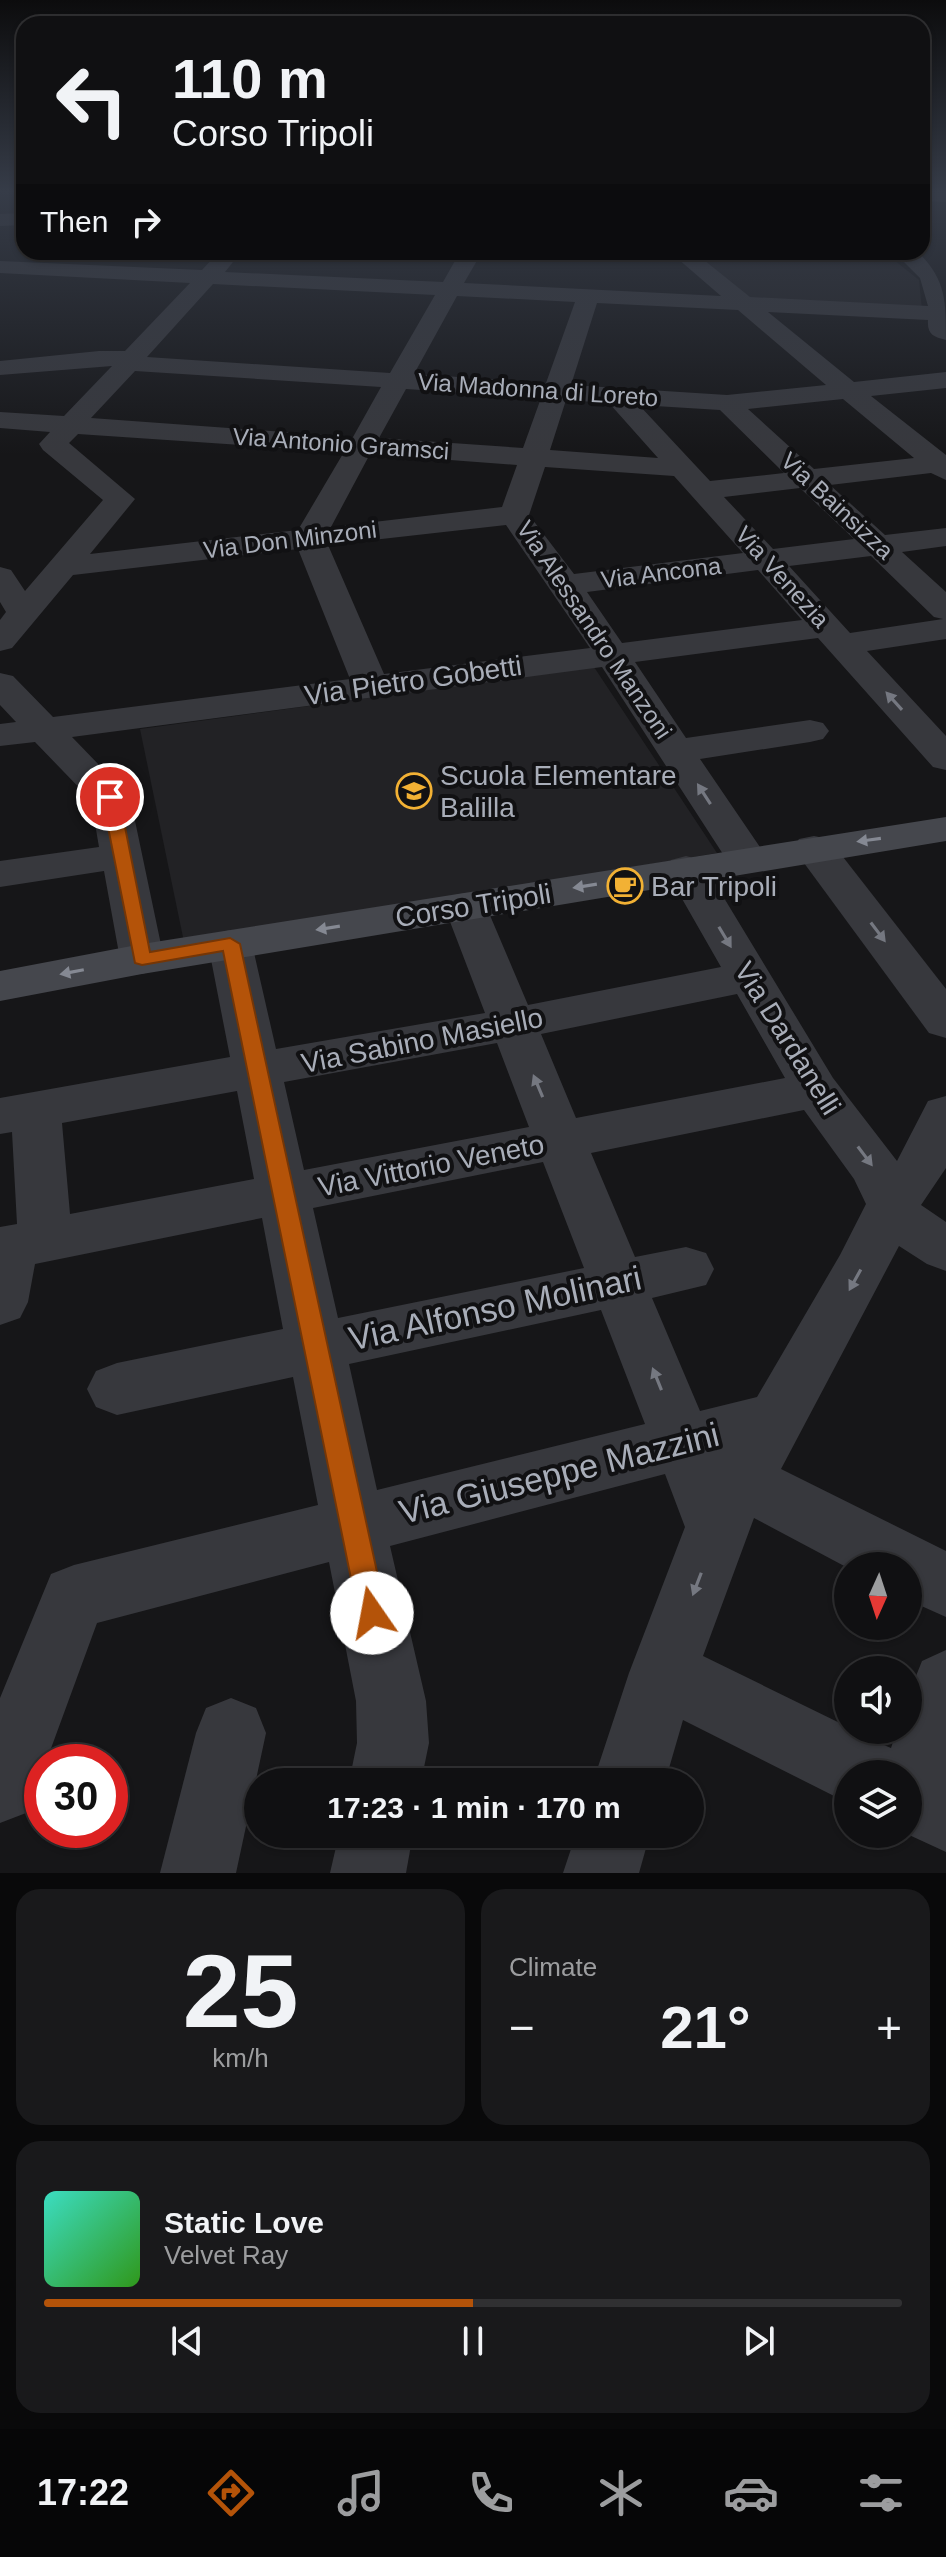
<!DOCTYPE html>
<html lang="en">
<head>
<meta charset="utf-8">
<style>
	:root { --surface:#101012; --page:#19191b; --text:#f1f3f6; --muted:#9c9d9f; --line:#303032; --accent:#b45309 }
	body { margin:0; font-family:Arial,sans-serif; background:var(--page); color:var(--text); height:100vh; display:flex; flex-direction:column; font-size:30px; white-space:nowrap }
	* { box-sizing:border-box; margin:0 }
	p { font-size:26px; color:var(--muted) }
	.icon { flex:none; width:44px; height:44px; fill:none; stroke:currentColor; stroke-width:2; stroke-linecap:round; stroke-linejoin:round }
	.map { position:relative; height:1873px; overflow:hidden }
	.panel { display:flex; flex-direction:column; gap:16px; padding:16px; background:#09090a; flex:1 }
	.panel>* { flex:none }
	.top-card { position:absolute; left:16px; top:16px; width:914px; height:244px; border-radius:24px; box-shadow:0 2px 6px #0004,0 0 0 2px var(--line); background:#101012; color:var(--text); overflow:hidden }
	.needle { width:52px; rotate:183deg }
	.buttons { position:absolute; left:834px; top:1552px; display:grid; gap:16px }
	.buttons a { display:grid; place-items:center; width:88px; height:88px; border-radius:50%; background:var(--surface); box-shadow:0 2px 6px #0004,0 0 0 2px var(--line); font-size:40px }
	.speed { position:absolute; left:24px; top:1744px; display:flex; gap:16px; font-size:40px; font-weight:700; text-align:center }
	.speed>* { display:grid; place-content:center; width:104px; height:104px; border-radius:50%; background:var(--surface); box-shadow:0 2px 6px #0004,0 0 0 2px var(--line); line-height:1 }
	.speed .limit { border:12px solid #d22; background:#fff; color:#111 }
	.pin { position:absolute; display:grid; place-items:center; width:68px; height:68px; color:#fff; margin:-34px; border:4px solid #fff; border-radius:50%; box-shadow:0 2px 8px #0007 }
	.me { position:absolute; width:88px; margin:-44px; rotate:348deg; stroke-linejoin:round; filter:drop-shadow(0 0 6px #0008) }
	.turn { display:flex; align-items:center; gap:28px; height:168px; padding:0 24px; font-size:36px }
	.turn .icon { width:104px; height:104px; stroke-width:2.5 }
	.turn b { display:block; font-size:56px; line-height:68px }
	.then { display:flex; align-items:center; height:76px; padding:0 24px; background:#0003; gap:16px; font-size:30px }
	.big { font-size:60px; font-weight:600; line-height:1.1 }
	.panel .tile { flex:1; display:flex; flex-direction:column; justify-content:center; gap:12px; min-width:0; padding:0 28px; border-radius:24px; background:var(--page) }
	.panel .dial { align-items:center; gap:0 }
	.dial b { font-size:104px; line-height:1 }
	.song { display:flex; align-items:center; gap:24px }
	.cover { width:96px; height:96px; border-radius:12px; background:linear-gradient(135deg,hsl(170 70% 55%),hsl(110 70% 35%)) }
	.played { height:8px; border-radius:4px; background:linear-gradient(90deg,var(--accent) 50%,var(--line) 50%) }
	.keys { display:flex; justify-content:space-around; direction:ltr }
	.heat { display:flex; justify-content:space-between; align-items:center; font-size:44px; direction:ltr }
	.panel .tiles { flex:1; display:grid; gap:16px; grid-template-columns:1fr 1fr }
	.tile:last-child { grid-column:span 2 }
	.trip { position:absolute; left:244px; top:1768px; width:460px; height:80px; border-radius:40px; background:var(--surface); box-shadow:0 2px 6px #0004,0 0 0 2px var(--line); font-weight:600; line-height:80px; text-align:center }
	.dock { display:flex; height:128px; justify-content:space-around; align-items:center; background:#060607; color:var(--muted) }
	.dock .icon { width:56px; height:56px }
	.dock .active { color:var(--accent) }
	.dock b { font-size:36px; color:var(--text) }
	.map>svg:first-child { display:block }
</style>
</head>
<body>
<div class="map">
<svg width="946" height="1873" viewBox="0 0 946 1873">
	<rect width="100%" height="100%" fill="#161618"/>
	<g fill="#222225">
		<polygon points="690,252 884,252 919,280 922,310 747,301"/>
		<polygon points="594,667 717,853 184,942 140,729"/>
	</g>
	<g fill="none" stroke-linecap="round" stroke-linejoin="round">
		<g fill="#37383d" fill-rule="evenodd">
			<polygon points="922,193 946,193 946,202 922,201"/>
			<polygon points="24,213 24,225 0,226 0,214"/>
			<path d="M460,252H482L464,283L721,296L670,252H694L750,297L928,306L920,278L894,252H918C946,280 946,300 946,340C933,337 927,334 928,320L768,312L854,382L946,372V388L871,396L946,455V480L931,473L830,485L885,535L946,528V546L902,552L946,592V639L867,651L946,736V770L933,767L818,638L635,662L686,738L810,720L823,723L829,731L823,739L810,742L700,759L768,859L762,868L747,872L732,868L602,667L72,737L130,797L164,959L158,969L142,974L126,969L120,959L104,871L0,887V861L99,847L91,800L35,742L0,746V724L16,722L0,705V673L13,676L53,717L350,679L298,549L73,575L12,648L0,651V620L6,612L0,602V567L11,570L25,591L103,500L43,450L39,444L50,432L0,428V412L64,416L112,366L0,375V361L99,351H125L190,283L0,273V261L202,270L214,257L222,256L233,262L225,272L443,282ZM213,284L435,295L390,373L147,357ZM457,296L575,302L546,383L414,374ZM597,303L738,310L826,385L727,395L571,385ZM135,371L381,387L353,437L91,418ZM406,389L541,398L523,448L379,438ZM843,399L914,458L814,469L748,409ZM566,400L609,403L658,458L550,450ZM639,405L720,410L784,473L710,481ZM78,434L344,452L298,530L90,554L135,499L69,443ZM370,454L517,465L502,507L331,527ZM545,467L674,476L743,553L574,574L529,515ZM800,488L854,539L773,549L724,497ZM506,525L590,648L384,674L328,545ZM871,556L934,617L943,619L850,633L789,566ZM758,570L802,620L622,643L587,592Z"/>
			<polygon points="814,836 829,839 946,989 946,1038 929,1033 793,848 799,839"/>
			<path d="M686,856L701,860L833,1078L897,1161L928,1101L946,1096V1168L921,1205L946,1222V1271L927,1264L899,1246L781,1469L946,1551V1617L908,1600V1566L848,1568L754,1518L703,1656L848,1727V1730L891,1748L897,1730H908V1696L922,1661L946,1650V1852L907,1834L908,1774H848V1803L683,1720L665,1782H593L629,1673L685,1527L665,1474L390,1546L426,1701L429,1743L421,1782H349L357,1743L356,1701L329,1562L97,1623L46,1762H42V1772L26,1813L0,1823V1698L51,1574L74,1565L318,1505L293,1377L117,1415L96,1407L87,1389L96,1371L117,1363L283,1329L262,1218L35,1264L28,1302L20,1318L0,1325V1227L17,1224L12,1132L0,1134V1098L230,1057L208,944L214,934L230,930L246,934L252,944L276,1049L485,1013L444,906L450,896L465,893L480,896L486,906L528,1005L721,967L665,869L671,860ZM737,994L785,1078L576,1118L541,1034ZM497,1043L529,1127L304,1170L284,1082ZM237,1091L254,1179L70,1214L62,1123ZM804,1110L854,1179L866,1204L840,1255L757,1397L700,1411L652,1298L706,1285L714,1269L706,1253L686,1247L635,1257L591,1153ZM543,1162L584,1268L338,1318L313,1208ZM601,1310L645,1424L377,1490L349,1364Z"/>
			<polygon points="231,1698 256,1708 266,1733 236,1873 160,1873 196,1733 206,1708"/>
			<polygon points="339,1834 413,1834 406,1873 330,1873"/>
			<polygon points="576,1834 650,1834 639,1873 563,1873"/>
		</g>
		<polygon fill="#45474d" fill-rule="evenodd" points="946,817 946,841 142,974 0,1001 0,971 142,944"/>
	</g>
	<defs><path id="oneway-solid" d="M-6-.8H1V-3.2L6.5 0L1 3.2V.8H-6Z" transform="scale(2)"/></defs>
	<g fill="#757881">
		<use href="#oneway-solid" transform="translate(894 701) rotate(-132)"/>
		<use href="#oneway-solid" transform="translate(704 794) rotate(-123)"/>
		<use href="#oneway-solid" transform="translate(878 932) rotate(53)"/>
		<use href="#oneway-solid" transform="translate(725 937) rotate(59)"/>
		<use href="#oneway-solid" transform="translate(538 1086) rotate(-113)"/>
		<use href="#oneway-solid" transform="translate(865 1156) rotate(53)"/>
		<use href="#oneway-solid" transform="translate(855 1280) rotate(119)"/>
		<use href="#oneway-solid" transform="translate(657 1379) rotate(-112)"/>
		<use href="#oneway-solid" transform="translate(697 1584) rotate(111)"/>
	</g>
	<g fill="#858993">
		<use href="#oneway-solid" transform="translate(869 840) rotate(172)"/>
		<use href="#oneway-solid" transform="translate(585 886) rotate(171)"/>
		<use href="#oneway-solid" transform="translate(328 928) rotate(171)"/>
		<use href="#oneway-solid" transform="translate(72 972) rotate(169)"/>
	</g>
	<linearGradient id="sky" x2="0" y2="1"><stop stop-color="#0c0c0d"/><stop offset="0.42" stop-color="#363c48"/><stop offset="1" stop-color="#363c48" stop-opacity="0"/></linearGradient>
	<rect width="946" height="455" fill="url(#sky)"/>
	<polygon fill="#b45309" stroke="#753606" stroke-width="2" points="110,792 119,797 150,952 230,938 240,944 386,1613 382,1623 372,1627 362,1623 358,1613 223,951 142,965 135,963 102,797"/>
	<defs>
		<symbol id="school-ring" viewBox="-11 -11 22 22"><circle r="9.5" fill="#111113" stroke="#f2b134" stroke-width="1.5"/><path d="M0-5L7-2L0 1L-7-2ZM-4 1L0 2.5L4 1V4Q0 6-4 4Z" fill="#f2b134"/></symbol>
		<symbol id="cafe-ring" viewBox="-11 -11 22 22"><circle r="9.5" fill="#111113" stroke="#f2b134" stroke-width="1.5"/><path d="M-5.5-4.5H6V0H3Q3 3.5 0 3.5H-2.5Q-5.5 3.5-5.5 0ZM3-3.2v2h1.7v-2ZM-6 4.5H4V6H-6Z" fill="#f2b134"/></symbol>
	</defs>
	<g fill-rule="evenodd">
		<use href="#school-ring" x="394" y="771" width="40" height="40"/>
		<use href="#cafe-ring" x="605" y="866" width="40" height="40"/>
	</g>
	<g text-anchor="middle" stroke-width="8" stroke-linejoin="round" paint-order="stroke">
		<g font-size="24" fill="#a8adb8" stroke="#111113">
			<text transform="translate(538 390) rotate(4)" y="8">Via Madonna di Loreto</text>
			<text transform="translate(341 444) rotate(4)" y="8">Via Antonio Gramsci</text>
			<text transform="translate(837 506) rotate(43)" y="8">Via Bainsizza</text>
			<text transform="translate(290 540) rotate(-7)" y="8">Via Don Minzoni</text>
			<text transform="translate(661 573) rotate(-7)" y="8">Via Ancona</text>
			<text transform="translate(782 577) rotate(48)" y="8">Via Venezia</text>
			<text transform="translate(594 630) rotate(56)" y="8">Via Alessandro Manzoni</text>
		</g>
		<g font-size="28" fill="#a8adb8" stroke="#111113">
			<text transform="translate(413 680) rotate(-8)" y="10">Via Pietro Gobetti</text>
			<text transform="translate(473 905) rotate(-9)" y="10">Corso Tripoli</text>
			<text transform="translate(788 1038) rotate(58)" y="10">Via Dardanelli</text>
			<text transform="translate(422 1040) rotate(-11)" y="10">Via Sabino Masiello</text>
			<text transform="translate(431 1165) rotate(-11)" y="10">Via Vittorio Veneto</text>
		</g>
		<g font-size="28" fill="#a8adb8" stroke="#111113" text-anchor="start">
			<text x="440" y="785">Scuola Elementare<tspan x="440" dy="32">Balilla</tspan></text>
			<text x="651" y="896">Bar Tripoli</text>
		</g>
		<g font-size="34" fill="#a8adb8" stroke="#111113">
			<text transform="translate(495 1308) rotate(-12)" y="12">Via Alfonso Molinari</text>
			<text transform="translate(559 1473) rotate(-14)" y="12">Via Giuseppe Mazzini</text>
		</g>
	</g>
</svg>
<div class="buttons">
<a><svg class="needle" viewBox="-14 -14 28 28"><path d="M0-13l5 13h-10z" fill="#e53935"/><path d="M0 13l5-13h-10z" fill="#9c9d9f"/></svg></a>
<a><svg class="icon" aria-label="sound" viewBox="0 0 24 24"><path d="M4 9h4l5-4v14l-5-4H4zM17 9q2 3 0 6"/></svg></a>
<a><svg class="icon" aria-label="layers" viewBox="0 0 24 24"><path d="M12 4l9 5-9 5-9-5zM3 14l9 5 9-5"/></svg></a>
</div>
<div class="speed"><div class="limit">30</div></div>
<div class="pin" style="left:110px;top:797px;background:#d93025"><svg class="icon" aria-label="arrive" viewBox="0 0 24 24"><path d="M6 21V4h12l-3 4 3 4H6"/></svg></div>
<svg class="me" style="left:372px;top:1613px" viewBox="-20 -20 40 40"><circle r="19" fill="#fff"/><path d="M0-13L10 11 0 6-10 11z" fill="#b45309"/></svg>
<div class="trip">17:23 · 1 min · 170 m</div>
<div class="top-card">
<div class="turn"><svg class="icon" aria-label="left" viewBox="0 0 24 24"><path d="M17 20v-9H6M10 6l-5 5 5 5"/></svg><div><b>110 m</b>Corso Tripoli</div></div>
<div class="then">Then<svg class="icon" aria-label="right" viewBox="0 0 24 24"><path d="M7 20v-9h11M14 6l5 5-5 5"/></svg></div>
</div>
</div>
<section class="panel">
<div class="tiles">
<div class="tile dial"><b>25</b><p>km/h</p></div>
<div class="tile"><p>Climate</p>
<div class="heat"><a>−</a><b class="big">21°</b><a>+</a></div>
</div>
<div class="tile">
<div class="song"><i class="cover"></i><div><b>Static Love</b><p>Velvet Ray</p></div></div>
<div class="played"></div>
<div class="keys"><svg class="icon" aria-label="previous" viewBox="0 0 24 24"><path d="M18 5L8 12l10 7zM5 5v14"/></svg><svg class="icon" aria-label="pause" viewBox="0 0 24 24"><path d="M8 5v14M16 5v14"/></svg><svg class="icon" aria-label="next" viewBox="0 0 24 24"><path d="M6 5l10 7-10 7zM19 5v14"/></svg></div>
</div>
</div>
</section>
<nav class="dock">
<b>17:22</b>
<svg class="icon active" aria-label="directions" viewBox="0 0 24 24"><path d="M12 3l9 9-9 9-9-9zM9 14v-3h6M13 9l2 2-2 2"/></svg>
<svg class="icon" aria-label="music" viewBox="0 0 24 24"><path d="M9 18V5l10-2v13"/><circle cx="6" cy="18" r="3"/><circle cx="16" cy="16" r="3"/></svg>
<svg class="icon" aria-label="phone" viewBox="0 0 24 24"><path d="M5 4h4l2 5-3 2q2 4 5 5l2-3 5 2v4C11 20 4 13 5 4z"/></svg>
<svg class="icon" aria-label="climate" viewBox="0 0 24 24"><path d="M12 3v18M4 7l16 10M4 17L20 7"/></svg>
<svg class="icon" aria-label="car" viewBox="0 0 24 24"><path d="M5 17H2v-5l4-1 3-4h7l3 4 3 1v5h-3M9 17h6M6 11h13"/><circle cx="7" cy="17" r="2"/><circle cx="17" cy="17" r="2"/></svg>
<svg class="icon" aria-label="filters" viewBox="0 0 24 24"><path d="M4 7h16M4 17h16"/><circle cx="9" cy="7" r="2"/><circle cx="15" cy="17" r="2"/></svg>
</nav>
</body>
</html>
